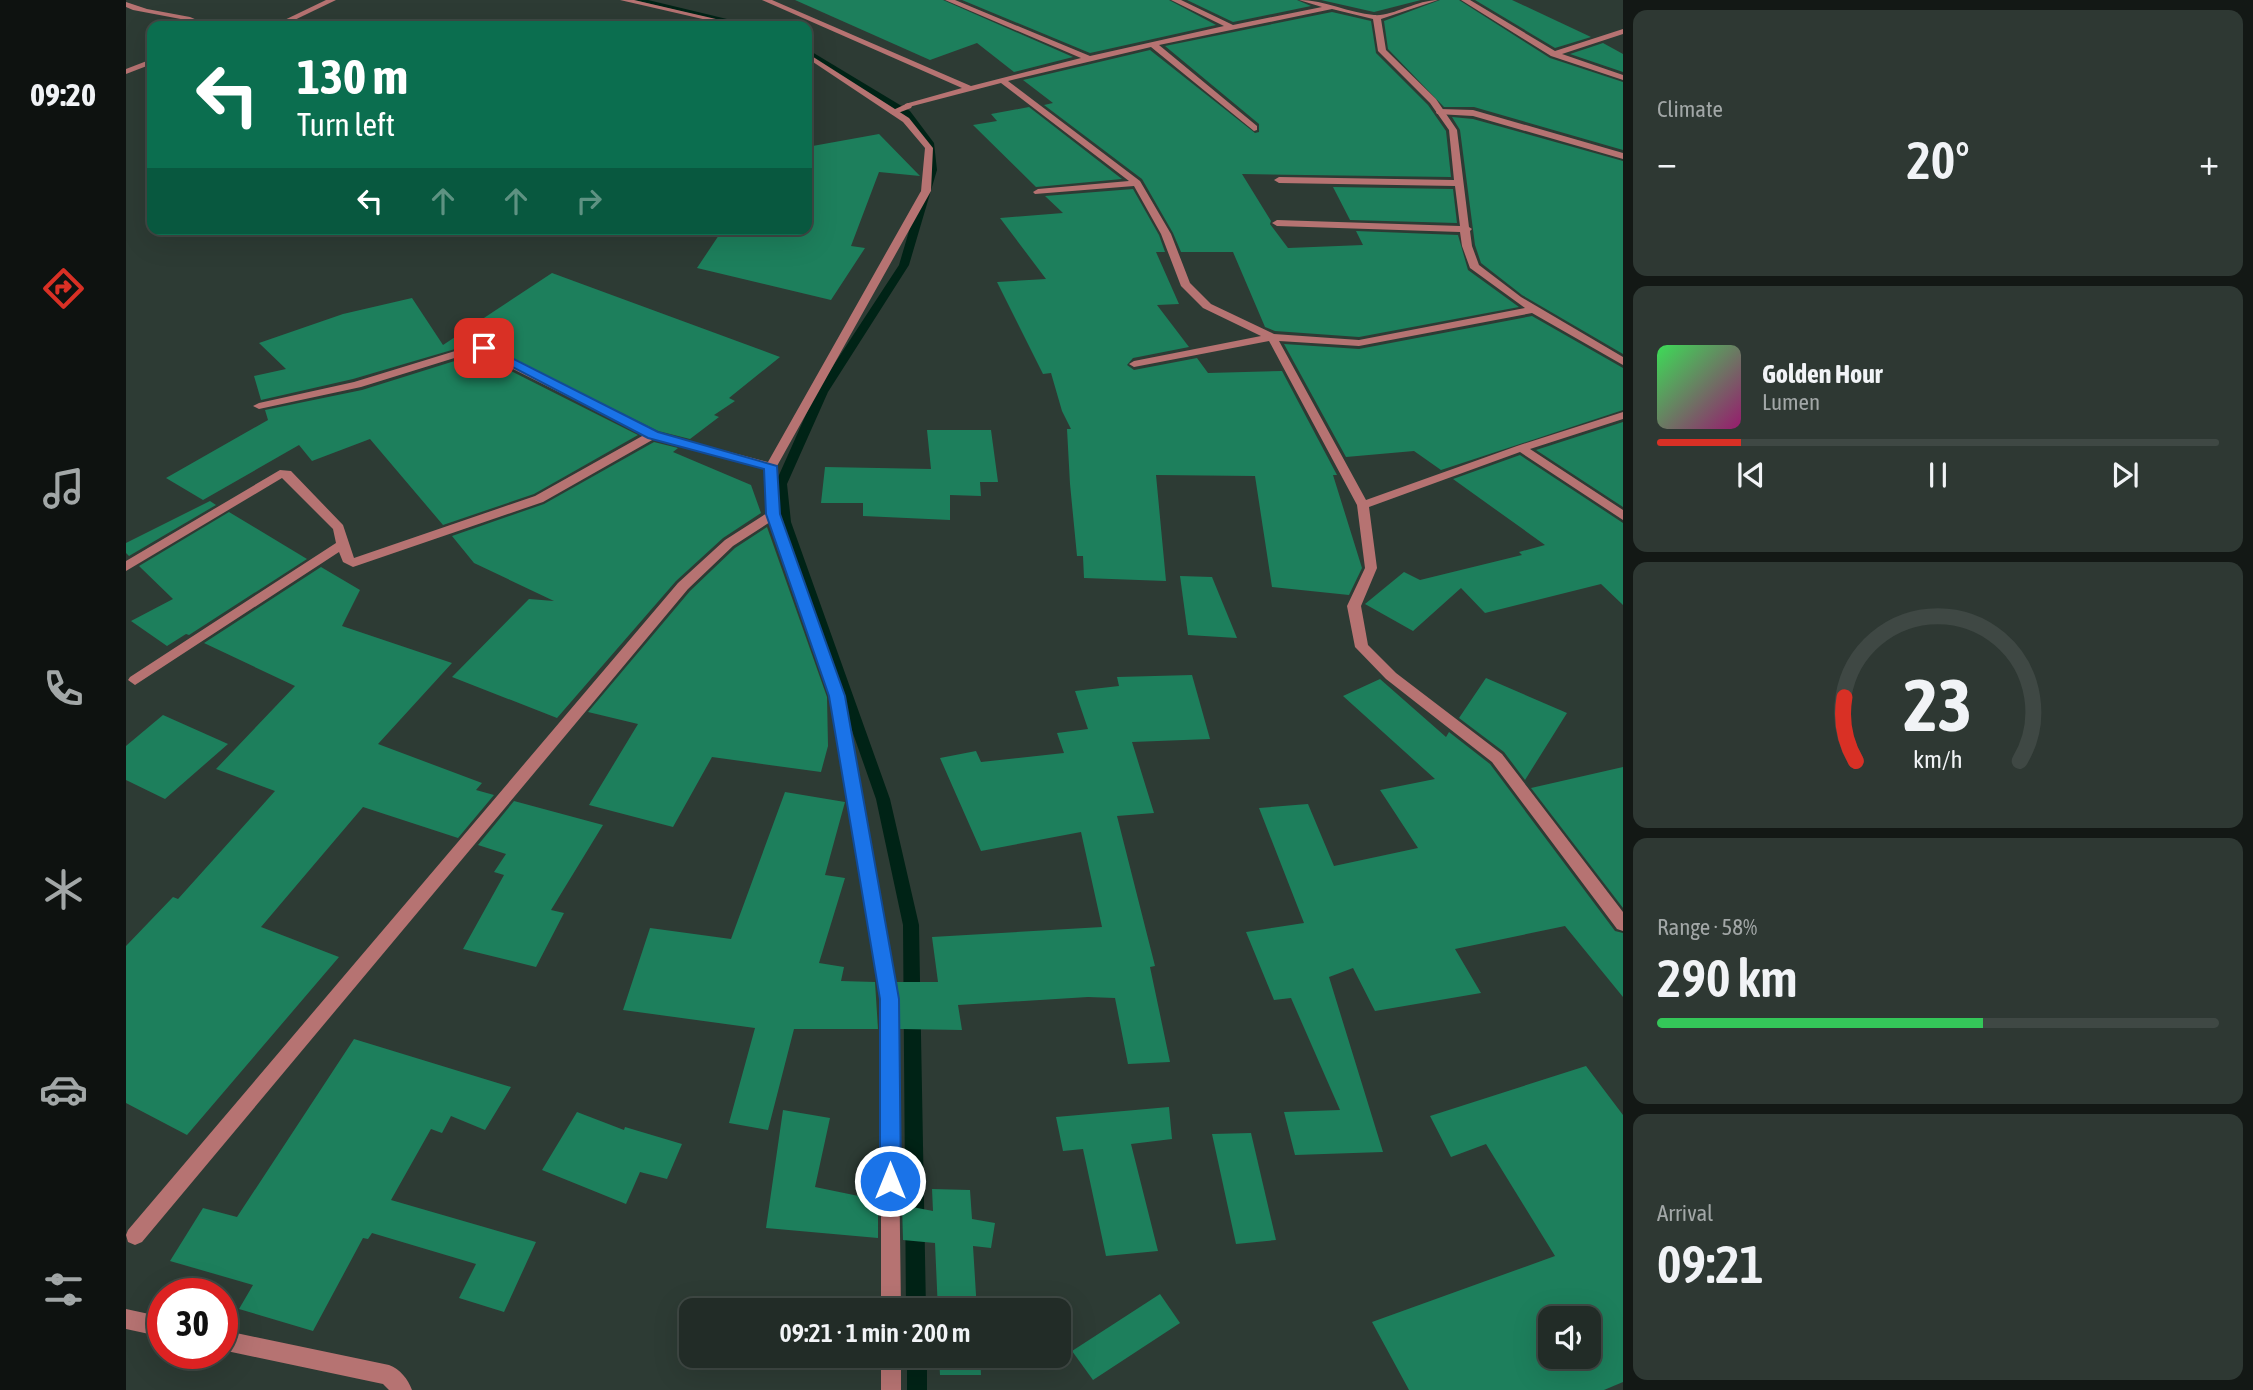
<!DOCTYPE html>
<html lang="en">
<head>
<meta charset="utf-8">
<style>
	:root { --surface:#222c27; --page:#2e3833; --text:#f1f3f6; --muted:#a2a7a7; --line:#3f4844; --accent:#d93025 }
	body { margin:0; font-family:"Asap Condensed",sans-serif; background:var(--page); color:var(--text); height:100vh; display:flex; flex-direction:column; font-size:26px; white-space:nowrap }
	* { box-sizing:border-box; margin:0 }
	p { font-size:23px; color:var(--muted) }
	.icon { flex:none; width:38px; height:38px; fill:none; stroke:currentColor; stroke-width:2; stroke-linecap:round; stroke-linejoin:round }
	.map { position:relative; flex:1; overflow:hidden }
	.sheet { display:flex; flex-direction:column; gap:10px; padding:10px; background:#131815; width:630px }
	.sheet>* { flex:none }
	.banner { position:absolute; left:21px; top:21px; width:665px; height:214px; border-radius:14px; box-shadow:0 7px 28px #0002,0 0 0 2px var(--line); background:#0b6e4f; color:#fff; overflow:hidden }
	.tools { position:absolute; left:1412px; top:1306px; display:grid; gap:14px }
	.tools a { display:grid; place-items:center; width:63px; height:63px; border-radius:14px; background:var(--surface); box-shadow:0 7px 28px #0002,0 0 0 2px var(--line); font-size:35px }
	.speed { position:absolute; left:21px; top:1278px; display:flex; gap:14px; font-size:35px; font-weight:700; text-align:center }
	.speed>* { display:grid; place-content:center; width:91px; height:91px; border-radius:50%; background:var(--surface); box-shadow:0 7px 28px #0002,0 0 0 2px var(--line); line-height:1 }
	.speed .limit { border:10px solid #d22; background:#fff; color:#111 }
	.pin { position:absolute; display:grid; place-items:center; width:60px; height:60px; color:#fff; margin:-30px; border-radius:14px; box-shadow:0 4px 10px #0006 }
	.me { position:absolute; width:77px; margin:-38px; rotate:0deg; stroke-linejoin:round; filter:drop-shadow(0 0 5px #0008) }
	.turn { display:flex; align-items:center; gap:24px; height:147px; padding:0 35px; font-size:32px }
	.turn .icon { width:91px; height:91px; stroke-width:2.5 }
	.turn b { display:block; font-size:49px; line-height:60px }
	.lanes { display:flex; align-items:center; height:66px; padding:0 35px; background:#0003; justify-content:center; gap:35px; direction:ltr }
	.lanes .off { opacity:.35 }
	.big { font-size:52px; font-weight:600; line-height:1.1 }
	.sheet .card { flex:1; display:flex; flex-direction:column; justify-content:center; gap:10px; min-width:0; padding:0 24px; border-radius:14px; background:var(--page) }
	.sheet .dial { align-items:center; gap:0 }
	.dial svg { height:182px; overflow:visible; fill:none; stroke:var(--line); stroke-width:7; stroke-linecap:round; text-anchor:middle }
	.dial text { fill:var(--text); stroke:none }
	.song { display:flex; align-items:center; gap:21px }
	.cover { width:84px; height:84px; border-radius:10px; background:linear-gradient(135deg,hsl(130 70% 55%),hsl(320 70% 35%)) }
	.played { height:7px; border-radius:4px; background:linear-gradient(90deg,var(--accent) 15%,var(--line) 15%) }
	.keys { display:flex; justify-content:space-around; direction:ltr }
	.heat { display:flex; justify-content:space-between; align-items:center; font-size:38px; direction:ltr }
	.charge { height:10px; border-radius:5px; background:linear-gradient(90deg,#34c759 58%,var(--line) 0) }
	.trip { position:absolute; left:553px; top:1298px; width:392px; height:70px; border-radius:14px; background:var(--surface); box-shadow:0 7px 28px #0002,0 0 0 2px var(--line); font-weight:600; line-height:70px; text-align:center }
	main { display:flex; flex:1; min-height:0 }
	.tabs { display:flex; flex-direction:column; width:126px; justify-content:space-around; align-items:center; background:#0e1210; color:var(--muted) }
	.tabs .icon { width:49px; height:49px }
	.tabs .selected { color:var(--accent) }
	.tabs b { font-size:32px; color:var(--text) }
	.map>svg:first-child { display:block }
</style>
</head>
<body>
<main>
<nav class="tabs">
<b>09:20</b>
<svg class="icon selected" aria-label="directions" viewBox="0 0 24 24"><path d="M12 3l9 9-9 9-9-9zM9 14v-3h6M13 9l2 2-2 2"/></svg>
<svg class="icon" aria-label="music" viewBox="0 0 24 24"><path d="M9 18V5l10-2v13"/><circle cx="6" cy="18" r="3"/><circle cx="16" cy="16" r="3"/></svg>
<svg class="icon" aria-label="phone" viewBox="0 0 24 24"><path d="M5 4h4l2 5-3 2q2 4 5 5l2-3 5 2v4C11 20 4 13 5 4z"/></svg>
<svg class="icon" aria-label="climate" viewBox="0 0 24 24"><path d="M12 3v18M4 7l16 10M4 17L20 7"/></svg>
<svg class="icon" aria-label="car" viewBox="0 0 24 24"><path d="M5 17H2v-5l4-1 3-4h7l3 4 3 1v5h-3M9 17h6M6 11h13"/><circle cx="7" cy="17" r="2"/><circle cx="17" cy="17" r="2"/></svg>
<svg class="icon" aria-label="filters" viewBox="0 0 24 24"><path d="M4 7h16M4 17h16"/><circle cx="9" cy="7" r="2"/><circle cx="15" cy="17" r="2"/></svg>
</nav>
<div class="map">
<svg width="1497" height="1390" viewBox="0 0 1497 1390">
	<rect width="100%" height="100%" fill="#2d3b34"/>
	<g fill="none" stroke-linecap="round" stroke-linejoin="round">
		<g fill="#002316" fill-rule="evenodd">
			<polygon points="508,0 522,0 630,26 617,26"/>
			<polygon points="681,49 784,111 808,143 811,170 783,265 702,392 661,484 665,522 764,799 793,925 800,1311 780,1311 777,925 750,799 653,522 649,484 690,392 773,265 801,170 800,143 778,115 681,54"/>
			<rect x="781" y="1356" width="20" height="34"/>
		</g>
	</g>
	<g fill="#1d7f5c" fill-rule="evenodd">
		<polygon points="669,0 817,0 947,57 888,72 851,43 804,60"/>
		<polygon points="836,0 1043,0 1090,25 964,53"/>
		<polygon points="1061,0 1171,0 1185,6 1107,22"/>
		<polygon points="1195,0 1295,0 1248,12"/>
		<polygon points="1314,0 1333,0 1424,58 1497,82 1497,150 1348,107 1318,107 1262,49 1258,21"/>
		<polygon points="1349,0 1386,0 1465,37 1429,48"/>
		<polygon points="1206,12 1245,21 1250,53 1302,105 1320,131 1325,177 1116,174 1145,221 1144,224 1162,248 1237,245 1230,231 1332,235 1342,270 1393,307 1233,337 1149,331 1139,327 1107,252 1055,252 1047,233 1016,179 918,105 927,103 897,80 1024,50 1129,133 1133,132 1133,124 1039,46"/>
		<polygon points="1477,43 1497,54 1497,72 1444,54"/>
		<polygon points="903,107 996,179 910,187 847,125 871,121 865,114"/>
		<polygon points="1326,117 1347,119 1497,161 1497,354 1396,295 1355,263 1349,245 1334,130"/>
		<polygon points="753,134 794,176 753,172 725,246 739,248 705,300 571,268 597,229 681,229 681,147"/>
		<polygon points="1207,187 1327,189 1331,223 1224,220"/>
		<polygon points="1007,189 1033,235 1039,252 1030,252 1053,304 1031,305 1063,347 1007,358 1001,365 1008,370 1071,358 1082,373 1156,371 1211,475 1207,475 1236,568 1223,595 1146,587 1129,476 1030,475 1040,581 958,578 957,556 951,556 944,484 941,429 945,429 936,411 925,373 917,374 871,282 920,279 874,218 937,213 919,196"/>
		<polygon points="426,273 654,357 603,398 609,401 588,415 593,417 564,439 532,431 353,342 227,379 135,400 128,376 160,369 133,343 217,314 286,298 317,345"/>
		<polygon points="1406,316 1497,368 1497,410 1315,470 1288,451 1220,457 1158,344 1233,349"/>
		<polygon points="351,354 512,435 408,494 317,525 244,439 186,461 173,445 77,500 40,478 142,420 139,410 236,390"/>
		<polygon points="1497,422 1497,507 1410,450"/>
		<polygon points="801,430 865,430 872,482 854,482 855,496 824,495 824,520 737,516 737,503 695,503 699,467 805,469"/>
		<polygon points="528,442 552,448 547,452 625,485 635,513 597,538 550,581 431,718 326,677 403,599 428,601 348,563 326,536 418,504"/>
		<polygon points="1394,455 1497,523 1497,605 1475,584 1359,613 1335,588 1287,631 1239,604 1278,572 1294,580 1396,555 1393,552 1419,545 1327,479"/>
		<polygon points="84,501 90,505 3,556 0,553 0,543"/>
		<polygon points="103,512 181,559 63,635 60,634 41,646 5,621 47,599 13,566"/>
		<polygon points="641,527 701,697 702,746 695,772 586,757 547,827 463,805 512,724 462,712 564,591 609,548"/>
		<polygon points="195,567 234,590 216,626 326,663 252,744 356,783 350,790 368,795 332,838 237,807 135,927 213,957 61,1135 0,1103 0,946 47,897 52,899 149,791 90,769 169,686 78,643"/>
		<polygon points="1054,576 1086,577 1111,638 1062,635"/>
		<polygon points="1066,675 1084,739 1006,742 1028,813 991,816 1029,966 1024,967 1044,1062 1002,1064 989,998 962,997 832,1005 836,1030 774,1029 771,982 812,982 806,937 976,927 955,832 855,851 814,758 850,751 855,762 938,753 931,733 962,729 949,691 993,686 991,677"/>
		<polygon points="1360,678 1441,713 1399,780 1378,752 1333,718"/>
		<polygon points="1254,679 1320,737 1323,732 1364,764 1489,931 1497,933 1497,997 1439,926 1329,949 1355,993 1249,1011 1227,968 1203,977 1257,1152 1169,1155 1158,1112 1214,1110 1165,998 1148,1000 1120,932 1178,923 1133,808 1182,804 1208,866 1292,848 1254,790 1309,779 1217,696"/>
		<polygon points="37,715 102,744 39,799 0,780 0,746"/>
		<polygon points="1497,767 1497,908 1405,788"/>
		<polygon points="659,792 719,802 699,875 719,878 693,963 718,967 715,981 749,982 752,1029 668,1029 642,1130 603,1123 629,1028 497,1010 524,928 605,939"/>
		<polygon points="388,801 477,825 425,910 438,913 410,967 337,949 378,875 368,872 380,854 352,845"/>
		<polygon points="228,1039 385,1087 359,1130 325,1116 316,1133 305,1129 265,1200 410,1242 378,1312 333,1298 350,1264 246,1233 242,1239 237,1238 187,1331 113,1309 127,1285 44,1261 77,1208 111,1217"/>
		<path d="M1460,1066L1497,1115V1382L1478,1390H1283L1246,1322L1429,1256L1360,1144L1325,1157L1304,1116ZM1424,1318H1463V1356H1424Z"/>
		<polygon points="1043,1107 1046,1139 1005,1144 1032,1251 980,1256 957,1149 937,1151 930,1117"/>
		<polygon points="657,1110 704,1118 689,1187 752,1200 752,1238 640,1228"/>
		<polygon points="451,1112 498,1130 499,1127 556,1144 541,1179 514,1172 500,1204 416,1170"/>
		<polygon points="1125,1133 1150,1240 1110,1244 1086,1134"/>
		<polygon points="806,1189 844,1190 846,1219 869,1223 865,1248 847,1246 851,1311 812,1311 809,1243 777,1240 776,1205 807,1211"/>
		<polygon points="1034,1294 1054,1323 967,1380 946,1351"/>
		<polygon points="813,1356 854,1356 855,1375 814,1375"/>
	</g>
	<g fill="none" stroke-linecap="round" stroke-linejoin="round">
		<g fill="#b67372" fill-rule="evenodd">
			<polygon points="782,103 786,106 785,108 767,115 763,112"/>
			<polygon points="1314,109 1347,110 1497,153 1497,159 1347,116 1311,114 1310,112"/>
		</g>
		<g fill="#b67372" fill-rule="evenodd">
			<polygon points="200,0 210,0 156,26 146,26"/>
			<polygon points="494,0 508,0 620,26 607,26"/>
			<path d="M636,0H646L845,86L955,58L819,0H829L964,56L1098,26L1045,0H1055L1107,25L1196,7L1173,0C1199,0 1223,13 1248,15C1265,17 1291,0 1312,0L1255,19L1260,50L1310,99L1331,130L1343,227L1346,229L1344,231L1346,246L1353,265L1395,297L1497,357V365L1406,313L1233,346L1153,341L1240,500L1391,446L1497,412V419L1404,449L1497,510V520L1394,452L1243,507L1251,568L1235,606L1242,645L1270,673L1376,754L1497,912V931L1491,929L1366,762L1260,679L1229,647L1221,606L1239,568L1231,505L1143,341L1008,367L1003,364L1008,361L1135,336L1077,308L1055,286L1035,234L1008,186L909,194L907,192L912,189L1003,181L875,83L779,108V104L836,88ZM1206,9L1247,19L1252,51L1304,103L1323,130L1328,180L1153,177L1148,180L1153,183L1329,186L1334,226L1151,220L1146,223L1151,226L1334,232L1336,246L1344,268L1399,308L1233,340L1148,334L1085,304L1064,283L1045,234L1014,181L882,81L1025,47L1128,131L1131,130V126L1033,45Z"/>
			<polygon points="1335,0 1344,0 1429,51 1497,29 1497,34 1436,54 1497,75 1497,80 1425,56"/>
			<polygon points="0,2 21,9 64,17 85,26 75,26 60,20 7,10 0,7"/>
			<polygon points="681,53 783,118 807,148 805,191 651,466 653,514 718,696 771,999 775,1311 755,1311 755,999 704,696 644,522 607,546 562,589 16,1242 9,1245 2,1242 0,1235 2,1230 552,583 599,540 641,513 639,468 528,439 417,502 227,567 217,562 213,552 9,685 2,680 4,677 210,543 207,529 156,478 0,571 0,561 154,470 165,471 217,525 228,558 409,496 518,435 351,351 235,387 133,409 127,406 133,403 228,382 352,344 531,433 642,462 795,191 799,148 777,122 681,58"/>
			<polygon points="26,59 26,64 0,74 0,69"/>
			<polygon points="0,1309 37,1317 37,1337 0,1329"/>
			<path d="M96,1330L263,1365C274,1369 282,1379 286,1390H263L257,1384L96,1350Z"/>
			<rect x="755" y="1356" width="20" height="34"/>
		</g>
	</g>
	<polygon fill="#1a73e8" stroke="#114b97" stroke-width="2" points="358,344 532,432 651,466 654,514 719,696 773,999 775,1181 772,1188 764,1191 757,1188 754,1181 754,999 703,696 640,514 638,469 522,438 354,350 352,348"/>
</svg>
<div class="tools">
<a><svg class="icon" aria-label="sound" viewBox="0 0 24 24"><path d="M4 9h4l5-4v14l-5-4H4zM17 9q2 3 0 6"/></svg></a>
</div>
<div class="speed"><div class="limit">30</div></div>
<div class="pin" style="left:358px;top:348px;background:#d93025"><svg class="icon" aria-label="arrive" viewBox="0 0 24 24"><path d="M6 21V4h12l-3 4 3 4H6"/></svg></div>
<svg class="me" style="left:764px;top:1181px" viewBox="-20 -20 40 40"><circle r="17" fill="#1a73e8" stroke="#fff" stroke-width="3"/><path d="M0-11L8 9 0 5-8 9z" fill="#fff"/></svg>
<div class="trip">09:21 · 1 min · 200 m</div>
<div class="banner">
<div class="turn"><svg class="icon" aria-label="left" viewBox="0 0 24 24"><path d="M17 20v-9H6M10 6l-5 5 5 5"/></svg><div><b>130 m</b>Turn left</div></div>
<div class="lanes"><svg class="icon" aria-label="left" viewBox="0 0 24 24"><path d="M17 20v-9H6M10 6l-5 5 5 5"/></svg><svg class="icon off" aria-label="ahead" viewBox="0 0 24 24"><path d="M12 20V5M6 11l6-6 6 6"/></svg><svg class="icon off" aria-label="ahead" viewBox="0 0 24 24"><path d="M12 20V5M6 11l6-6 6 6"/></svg><svg class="icon off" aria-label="right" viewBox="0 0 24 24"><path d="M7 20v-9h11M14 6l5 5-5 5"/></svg></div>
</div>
</div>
<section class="sheet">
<div class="card"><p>Climate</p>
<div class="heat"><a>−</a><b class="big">20°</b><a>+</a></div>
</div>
<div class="card">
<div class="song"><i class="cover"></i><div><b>Golden Hour</b><p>Lumen</p></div></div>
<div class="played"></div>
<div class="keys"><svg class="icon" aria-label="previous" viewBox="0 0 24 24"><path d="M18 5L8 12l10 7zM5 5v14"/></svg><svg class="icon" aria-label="pause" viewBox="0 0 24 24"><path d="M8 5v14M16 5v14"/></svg><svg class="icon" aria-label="next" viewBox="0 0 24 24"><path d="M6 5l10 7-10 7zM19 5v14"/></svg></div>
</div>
<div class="card dial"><svg viewBox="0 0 100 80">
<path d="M14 69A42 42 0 1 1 86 69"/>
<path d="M14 69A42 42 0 0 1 9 41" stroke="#d93025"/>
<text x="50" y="56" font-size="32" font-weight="700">23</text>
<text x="50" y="72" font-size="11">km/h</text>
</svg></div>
<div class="card"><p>Range · 58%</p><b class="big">290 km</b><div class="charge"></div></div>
<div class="card"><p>Arrival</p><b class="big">09:21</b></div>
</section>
</main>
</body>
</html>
